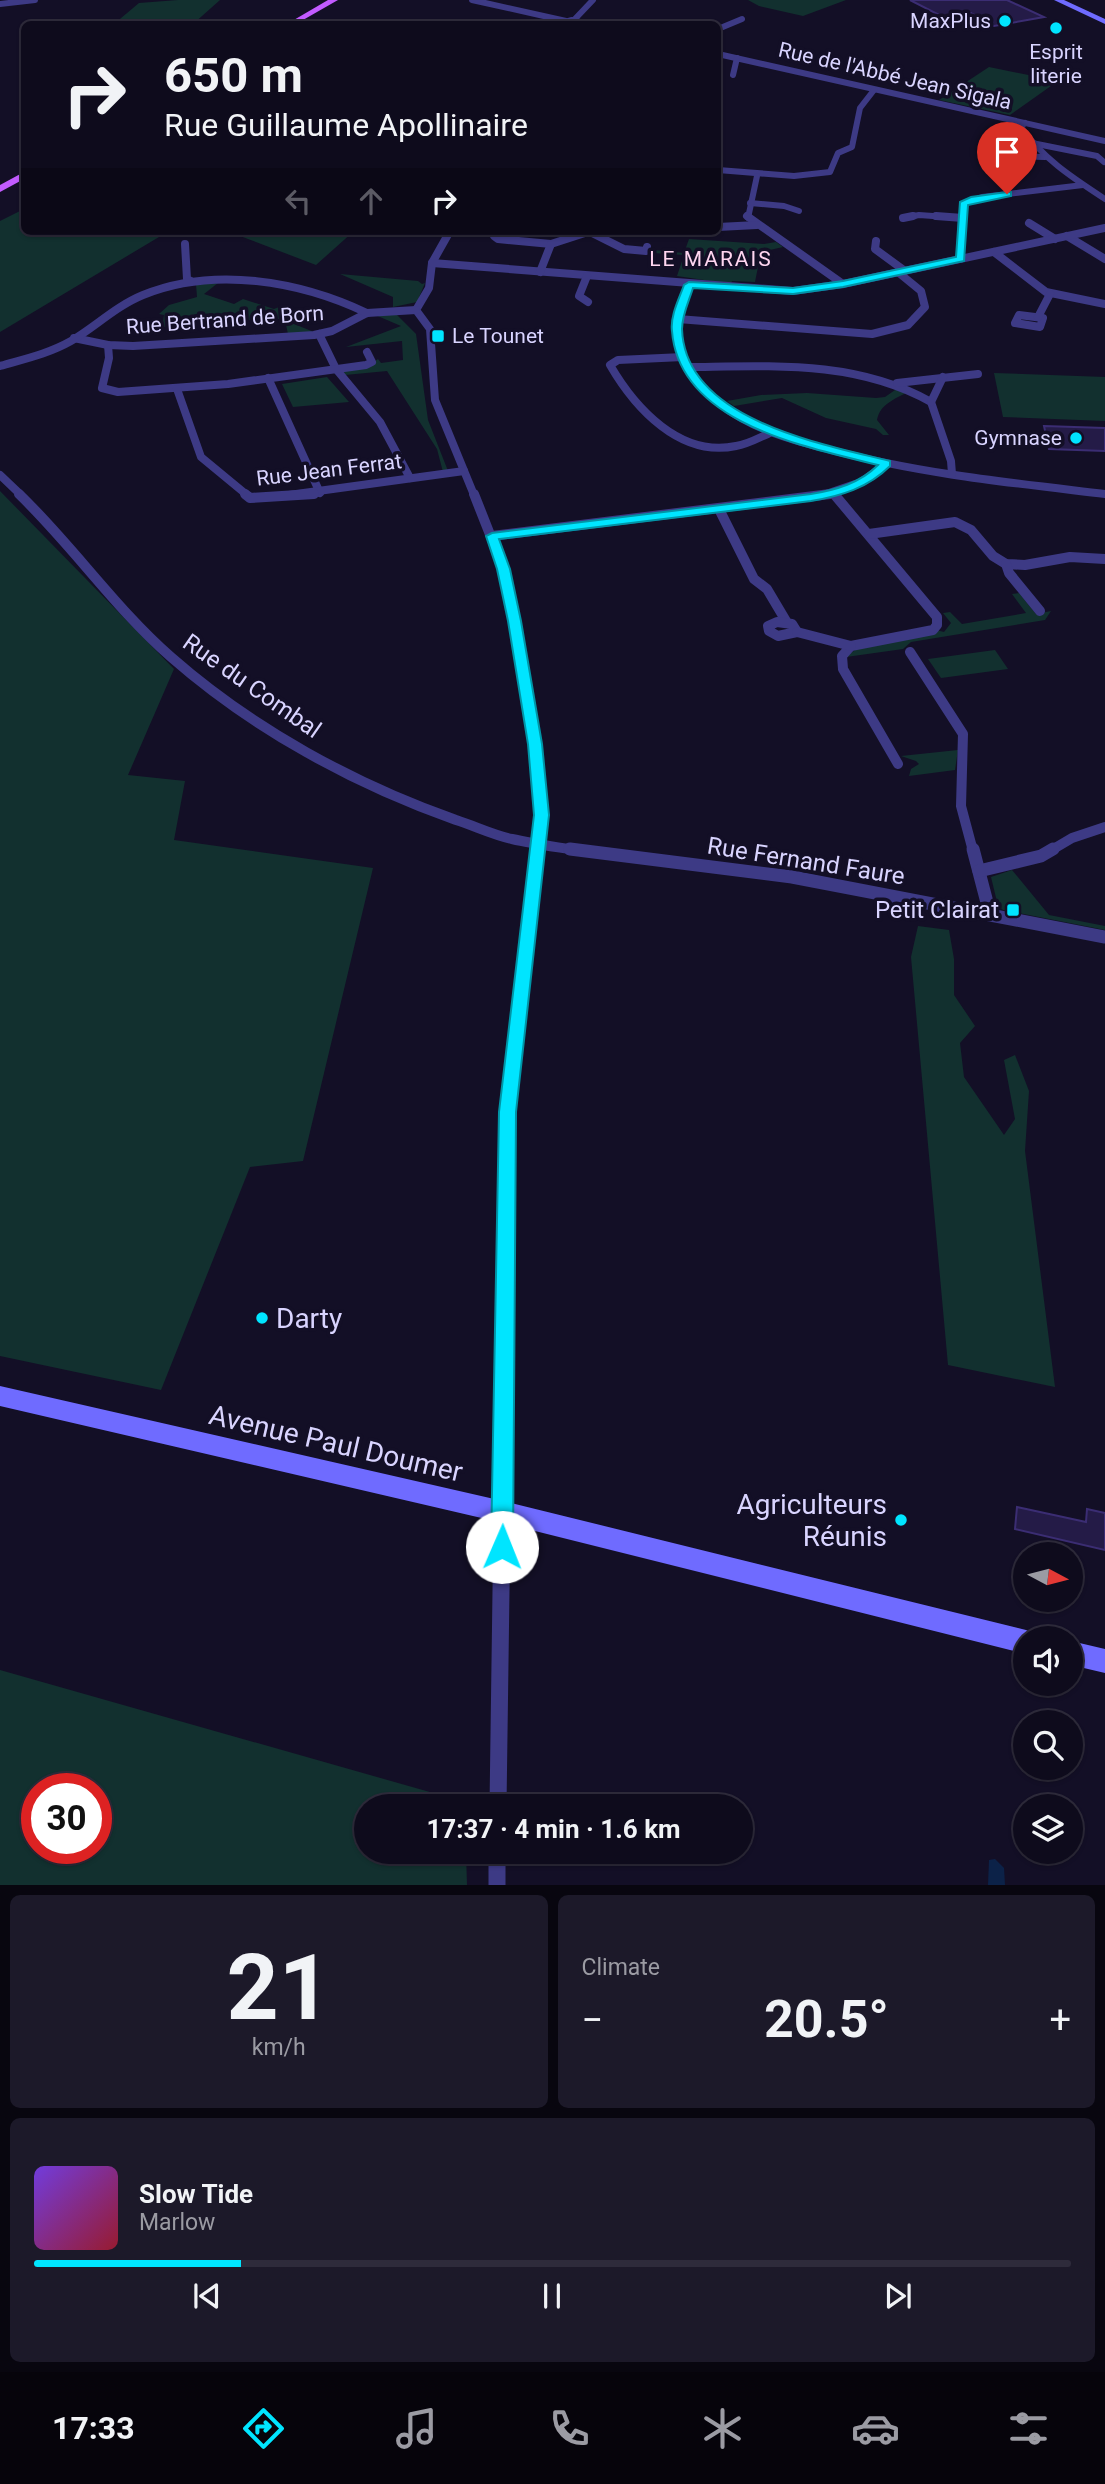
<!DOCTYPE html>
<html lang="en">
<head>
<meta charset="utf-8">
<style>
	:root { --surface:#0e0b1c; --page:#1c1929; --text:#f1f3f6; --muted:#9b9ba3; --line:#2e2b3b; --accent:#00e5ff }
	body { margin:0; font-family:Roboto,sans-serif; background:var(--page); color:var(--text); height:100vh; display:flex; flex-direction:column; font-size:26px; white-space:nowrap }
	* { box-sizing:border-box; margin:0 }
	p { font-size:23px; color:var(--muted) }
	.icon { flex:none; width:38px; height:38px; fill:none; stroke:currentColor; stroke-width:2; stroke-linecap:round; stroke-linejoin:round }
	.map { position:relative; height:1885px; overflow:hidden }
	.details { display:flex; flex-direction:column; gap:10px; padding:10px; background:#08060f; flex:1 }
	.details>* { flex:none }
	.hud { position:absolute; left:21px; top:21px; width:700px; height:214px; border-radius:10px; box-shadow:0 2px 5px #0004,0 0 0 2px var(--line); background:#0e0b1c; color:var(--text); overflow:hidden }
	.needle { width:46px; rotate:97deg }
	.buttons { position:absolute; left:1013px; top:1542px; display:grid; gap:14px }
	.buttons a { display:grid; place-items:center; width:70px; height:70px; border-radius:50%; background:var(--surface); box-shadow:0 2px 5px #0004,0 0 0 2px var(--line); font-size:35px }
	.speed { position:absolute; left:21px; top:1773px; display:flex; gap:14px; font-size:35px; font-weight:700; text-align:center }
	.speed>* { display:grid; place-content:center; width:91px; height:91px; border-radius:50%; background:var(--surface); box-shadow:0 2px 5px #0004,0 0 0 2px var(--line); line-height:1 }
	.speed .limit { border:10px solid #d22; background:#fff; color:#111 }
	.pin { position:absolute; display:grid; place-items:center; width:60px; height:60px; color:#fff; margin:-72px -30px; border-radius:50% 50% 50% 0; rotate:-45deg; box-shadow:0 0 7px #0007 }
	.pin .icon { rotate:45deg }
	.me { position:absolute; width:77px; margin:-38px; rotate:1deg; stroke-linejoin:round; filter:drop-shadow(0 0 5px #0008) }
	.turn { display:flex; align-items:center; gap:24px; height:147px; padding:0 28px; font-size:32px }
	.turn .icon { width:91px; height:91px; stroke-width:2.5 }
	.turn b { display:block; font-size:49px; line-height:60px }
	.lanes { display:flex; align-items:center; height:66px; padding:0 28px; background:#0003; justify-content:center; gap:35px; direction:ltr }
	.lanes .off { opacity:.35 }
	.big { font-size:52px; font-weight:700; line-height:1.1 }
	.details .card { flex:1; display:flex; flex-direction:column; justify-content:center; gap:10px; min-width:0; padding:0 24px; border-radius:10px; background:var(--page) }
	.details .dial { align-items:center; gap:0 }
	.dial b { font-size:91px; line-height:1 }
	.song { display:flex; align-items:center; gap:21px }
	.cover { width:84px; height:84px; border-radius:10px; background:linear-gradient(135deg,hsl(260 70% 55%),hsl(350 70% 35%)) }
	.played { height:7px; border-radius:4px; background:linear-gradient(90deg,var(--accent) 20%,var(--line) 20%) }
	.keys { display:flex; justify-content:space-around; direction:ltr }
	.heat { display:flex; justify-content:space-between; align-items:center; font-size:38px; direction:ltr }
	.details .tiles { flex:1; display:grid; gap:10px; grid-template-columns:1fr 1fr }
	.card:last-child { grid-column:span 2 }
	.trip { position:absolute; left:354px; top:1794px; width:399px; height:70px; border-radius:35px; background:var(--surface); box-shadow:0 2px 5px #0004,0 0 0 2px var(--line); font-weight:700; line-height:70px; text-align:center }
	.tabs { display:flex; height:112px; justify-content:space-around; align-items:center; background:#06040b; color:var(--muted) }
	.tabs .icon { width:49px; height:49px }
	.tabs .current { color:var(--accent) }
	.tabs b { font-size:32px; color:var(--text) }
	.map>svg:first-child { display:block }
</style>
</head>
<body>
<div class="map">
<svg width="1105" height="1886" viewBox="0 0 1105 1886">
	<rect width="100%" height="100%" fill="#130f26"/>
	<g fill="#12302f" fill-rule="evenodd">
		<polygon points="178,0 220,0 193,24 114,24 139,3"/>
		<polygon points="748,0 846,0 803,16 759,6"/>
		<polygon points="989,67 1058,81 1010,115 939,100"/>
		<polygon points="24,209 24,231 169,231 0,332 0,221"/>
		<polygon points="227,231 354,231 316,265"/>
		<polygon points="689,239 764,244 776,242 783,247 761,252 755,282 732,281 731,284 677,276 684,255 653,253 654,250 684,253"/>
		<polygon points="340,274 418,281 422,284 425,283 417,302 393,307 393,297"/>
		<polygon points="218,283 204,294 234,304 243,299 274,309 284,305 306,313 289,322 314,332 288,334 286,325 280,319 195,322 194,326 162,327 164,315 159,314 169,305 197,297 196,284"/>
		<polygon points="395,313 416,334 428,420 448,471 443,472 437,449 387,371 345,375 342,370 369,366 378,359 381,363 403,360 402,341 346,347 401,326 373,314"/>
		<polygon points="994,373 1105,377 1105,421 1003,417"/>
		<polygon points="327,377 349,402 293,407 282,384"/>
		<path d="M898,388L908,392C895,399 880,404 877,420L889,435H883L876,429L826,418L782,398L734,406L727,401L761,395L807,393L876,398L885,397Z"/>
		<polygon points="0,491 174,669 128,775 185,781 174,840 373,868 303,1161 250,1167 161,1390 0,1356"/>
		<polygon points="1019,593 1036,614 1051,611 1045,620 911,642 903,649 846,657 860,646 936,630 944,632 951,623 943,613 950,612 962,624 1026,613 1012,594"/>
		<polygon points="995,650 1008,669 941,678 928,659"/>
		<polygon points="958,750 955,770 909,776 911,769 919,764 916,761 901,756"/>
		<polygon points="1012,870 1049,915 1105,926 1105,930 1003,910 998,906 991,877"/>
		<polygon points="918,926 949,930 954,959 954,995 975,1026 960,1043 964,1077 1004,1135 1015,1119 1004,1060 1015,1055 1029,1091 1025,1151 1055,1387 948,1365 911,957"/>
		<path d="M0,1670L465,1802V1806H366V1852H466L467,1885H0ZM37,1788H96V1848H37Z"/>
	</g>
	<polygon fill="#0c2248" points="995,1859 1004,1868 1005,1885 988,1885 989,1860"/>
	<g fill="#241b47" stroke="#3b2d73" stroke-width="2">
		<polygon points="910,0 1007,0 1044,17 994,26 971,13 945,18"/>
		<polygon points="1044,426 1105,428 1105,451 1049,449"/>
		<polygon points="1017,1507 1086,1522 1087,1509 1105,1513 1105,1550 1015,1529"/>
	</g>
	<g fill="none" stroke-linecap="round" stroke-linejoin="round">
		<g stroke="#3d3a85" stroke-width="6">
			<polyline points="472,0 566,21"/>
			<polyline points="0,4 35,0"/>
			<polygon points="572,20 580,22 565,22"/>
			<polyline points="574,20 593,0"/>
			<polyline points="718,29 742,19"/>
			<polyline points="718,54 1105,141"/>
			<polyline points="733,75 737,58"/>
			<path d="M1025,123L1021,127C1043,159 1073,178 1105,199"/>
			<polyline points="1032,143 1097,156 1104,162"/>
			<polyline points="1009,160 1008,156 1045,157"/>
			<polyline points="718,170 794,176 830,172 838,153 852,147 860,108 874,90"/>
			<polyline points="750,203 784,206 799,211"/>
			<polyline points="748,218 757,176"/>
			<polyline points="904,218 919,215 961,218"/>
			<polyline points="962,218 963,204 982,197 1083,185"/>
		</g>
		<g stroke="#3d3a85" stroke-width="8">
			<polyline points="747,216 843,284"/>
			<polyline points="936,216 963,218"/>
			<polyline points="903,218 913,216"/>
			<polyline points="1029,223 1055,239"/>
			<polyline points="718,227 757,225"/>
			<polyline points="450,231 432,263 429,288 416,310 430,329 435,400 474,495"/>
			<polyline points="496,231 494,236 498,239 551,244"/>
			<polyline points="590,232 624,249 646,251 647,247"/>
			<polyline points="1067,236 1105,259"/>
			<polyline points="876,241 875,249 905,271"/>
			<polyline points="185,244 187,279 191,281"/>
			<polyline points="994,252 1046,292 1105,304"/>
			<polyline points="960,259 962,216"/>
			<polyline points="432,263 793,291 843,284 1105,228"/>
			<polyline points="540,272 551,244 591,231"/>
			<polyline points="587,276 579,296 588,302"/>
			<path d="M689,285C684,300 676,315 677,331C680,368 710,401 741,418C769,434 800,442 831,450C921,474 1013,483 1105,494"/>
			<polygon points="1019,315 1043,318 1040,327 1015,323"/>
			<polyline points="1038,317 1050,294"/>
			<polyline points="678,319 872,334 908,325 925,307 921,291 899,273"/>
			<polyline points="319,334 336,369 380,422 410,478"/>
			<polyline points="74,338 108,345 133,346 314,335 332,331 367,313 416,310"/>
			<polyline points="108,345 109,358 102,388 118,392 228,384 366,365 372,362 367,352"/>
			<path d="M683,357L618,360L610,365C635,408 680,458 736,446C749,444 760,437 772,432"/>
			<path d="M0,366C24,359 48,354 71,341C95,327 116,306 143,295C214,266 300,281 367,313"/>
			<path d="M689,367C772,366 856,360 931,402L951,461L952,474"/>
			<polyline points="268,378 320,493"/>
			<polyline points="897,383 978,374"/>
			<polyline points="177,389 201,457 247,495"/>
			<polyline points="931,402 943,377"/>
			<polyline points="0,475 21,495"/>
			<polyline points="289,495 464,471"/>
			<polyline points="823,495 861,482 886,464"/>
		</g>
		<g stroke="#3d3a85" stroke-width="10">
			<path d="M19,494C73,546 115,608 171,657C253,729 354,784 456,820C475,826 493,835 512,839C534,844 557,847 580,851"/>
			<polyline points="245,494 250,498 314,494"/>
			<polyline points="474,494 504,570 535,744 542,815 538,851"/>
			<polyline points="834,494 937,617 937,625 933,630 851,646 842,656 843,669 898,764"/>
			<polyline points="719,509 754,579 767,589 786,621"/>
			<polyline points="869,534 955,522 971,530 993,556 1006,564 1025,565 1070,557 1105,559"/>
			<polyline points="492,536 830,494"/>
			<polyline points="1006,564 1009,573 1040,611"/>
			<polygon points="777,622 792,624 797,632 778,636 769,631 768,626"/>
			<polyline points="797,632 851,646"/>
			<polyline points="910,652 963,734 961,806 973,851"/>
			<polyline points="1050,851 1072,838 1105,827"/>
		</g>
		<g stroke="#3d3a85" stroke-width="13">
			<polyline points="570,849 792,877 1105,937"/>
			<polyline points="973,849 990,914"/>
			<polyline points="979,871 1041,856 1053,849"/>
			<polyline points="504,1305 507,1112 538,849"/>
		</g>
		<g stroke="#3d3a85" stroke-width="17">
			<polyline points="498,1806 505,1303"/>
			<polyline points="497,1852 497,1886"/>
		</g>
		<g fill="#6f6bff" fill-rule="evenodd">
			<polygon points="1054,0 1064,0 1105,19 1105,24"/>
			<polygon points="0,1386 503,1501 1026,1630 1035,1634 1037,1638 1026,1638 1026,1654 503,1523 0,1406"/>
			<polygon points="1071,1641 1105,1649 1105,1673 1071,1665"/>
		</g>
		<g fill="#c25bff" fill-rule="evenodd">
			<polygon points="328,0 338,0 296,24 287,24"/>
			<polygon points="24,172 24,179 0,192 0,185"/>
		</g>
	</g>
	<path fill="#00e5ff" stroke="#0095a6" stroke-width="2" d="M1007,192H1011V196L968,205L964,261L843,287L793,294L693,288C689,301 682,315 682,329C685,420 822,444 890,461V466C868,488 841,496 811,501L499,539L510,569L521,621L542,744L549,815L516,1112L513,1547L510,1554L502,1557L494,1554L491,1547L499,1112L534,815L528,744L508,621L497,569L486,536L492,533L811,494C836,490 860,483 878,465C807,447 679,424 672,331C670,316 679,299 684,285L689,282L793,288L843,281L956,257L960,202L971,197Z"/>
	<g fill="#00e5ff" stroke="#130f26" stroke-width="2.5">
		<circle cx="1005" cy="21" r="7"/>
		<circle cx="1056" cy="28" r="7"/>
		<rect x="431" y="329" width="14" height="14" rx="3.5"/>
		<circle cx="1076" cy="438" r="7"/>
		<rect x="1006" y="903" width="14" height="14" rx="3.5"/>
		<circle cx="262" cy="1318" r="7"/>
		<circle cx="901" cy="1520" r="7"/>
	</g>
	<g text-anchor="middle" stroke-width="7" stroke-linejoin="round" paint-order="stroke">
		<g font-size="21" fill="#d9d4ff" stroke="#130f26" text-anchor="end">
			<text x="991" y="28">MaxPlus</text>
			<text x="1056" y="59" text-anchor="middle">Esprit<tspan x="1056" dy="24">literie</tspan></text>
			<text x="452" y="343" text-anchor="start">Le Tounet</text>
			<text x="1062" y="445">Gymnase</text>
		</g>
		<g font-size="21" fill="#d9d4ff" stroke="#130f26">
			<text transform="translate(895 76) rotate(13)" y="7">Rue de l'Abbé Jean Sigala</text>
			<text transform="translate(225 320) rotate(-4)" y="7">Rue Bertrand de Born</text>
			<text transform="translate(329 470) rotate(-7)" y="7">Rue Jean Ferrat</text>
		</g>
		<g font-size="21" letter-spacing="2" fill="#ffd6f0" stroke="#130f26">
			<text x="711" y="266">LE MARAIS</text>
		</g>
		<g font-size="24" fill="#d9d4ff" stroke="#130f26">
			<text transform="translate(252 686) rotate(35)" y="8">Rue du Combal</text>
			<text transform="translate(806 861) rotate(9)" y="8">Rue Fernand Faure</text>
		</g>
		<g font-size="24" fill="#d9d4ff" stroke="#130f26" text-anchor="end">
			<text x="999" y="918">Petit Clairat</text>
		</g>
		<g font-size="28" fill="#d9d4ff" stroke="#130f26" text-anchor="start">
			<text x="276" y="1328">Darty</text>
			<text x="887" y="1514" text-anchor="end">Agriculteurs<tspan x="887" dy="32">Réunis</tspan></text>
		</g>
		<g font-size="28" fill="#d9d4ff" stroke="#130f26">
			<text transform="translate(336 1443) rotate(13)" y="10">Avenue Paul Doumer</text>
		</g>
	</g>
</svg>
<div class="buttons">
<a><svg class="needle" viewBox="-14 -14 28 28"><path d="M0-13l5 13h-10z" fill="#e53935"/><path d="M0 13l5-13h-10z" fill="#9b9ba3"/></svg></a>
<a><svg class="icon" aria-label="sound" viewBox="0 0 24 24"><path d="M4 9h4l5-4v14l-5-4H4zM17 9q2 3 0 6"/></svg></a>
<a><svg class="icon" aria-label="search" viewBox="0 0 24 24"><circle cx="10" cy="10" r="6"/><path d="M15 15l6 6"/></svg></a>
<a><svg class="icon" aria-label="layers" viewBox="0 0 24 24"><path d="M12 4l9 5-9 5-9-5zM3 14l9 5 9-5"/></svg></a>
</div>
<div class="speed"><div class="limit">30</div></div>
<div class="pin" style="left:1007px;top:194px;background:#d93025"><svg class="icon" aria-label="arrive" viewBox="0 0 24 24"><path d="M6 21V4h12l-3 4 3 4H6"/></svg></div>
<svg class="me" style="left:502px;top:1547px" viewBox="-20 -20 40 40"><circle r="19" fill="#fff"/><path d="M0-13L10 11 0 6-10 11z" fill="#00e5ff"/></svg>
<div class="trip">17:37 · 4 min · 1.6 km</div>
<div class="hud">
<div class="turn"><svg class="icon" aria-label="right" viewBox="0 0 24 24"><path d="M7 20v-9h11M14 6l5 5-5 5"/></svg><div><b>650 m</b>Rue Guillaume Apollinaire</div></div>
<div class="lanes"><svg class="icon off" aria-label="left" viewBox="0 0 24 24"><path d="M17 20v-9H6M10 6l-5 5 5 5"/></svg><svg class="icon off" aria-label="ahead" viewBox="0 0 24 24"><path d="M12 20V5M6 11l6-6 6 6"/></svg><svg class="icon" aria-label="right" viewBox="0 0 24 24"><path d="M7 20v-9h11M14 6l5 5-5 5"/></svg></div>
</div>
</div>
<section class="details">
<div class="tiles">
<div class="card dial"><b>21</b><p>km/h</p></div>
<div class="card"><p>Climate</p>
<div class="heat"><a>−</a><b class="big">20.5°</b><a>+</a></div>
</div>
<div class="card">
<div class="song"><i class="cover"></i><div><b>Slow Tide</b><p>Marlow</p></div></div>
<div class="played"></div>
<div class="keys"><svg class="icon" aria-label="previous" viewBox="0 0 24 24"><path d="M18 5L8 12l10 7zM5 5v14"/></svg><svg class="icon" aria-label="pause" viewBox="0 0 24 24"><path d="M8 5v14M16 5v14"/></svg><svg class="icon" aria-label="next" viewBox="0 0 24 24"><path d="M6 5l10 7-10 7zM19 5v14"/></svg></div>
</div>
</div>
</section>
<nav class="tabs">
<b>17:33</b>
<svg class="icon current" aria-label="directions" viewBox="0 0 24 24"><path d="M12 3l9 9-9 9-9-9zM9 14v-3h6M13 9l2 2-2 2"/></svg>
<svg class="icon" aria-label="music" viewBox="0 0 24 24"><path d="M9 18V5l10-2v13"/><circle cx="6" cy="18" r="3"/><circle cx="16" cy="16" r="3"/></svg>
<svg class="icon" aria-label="phone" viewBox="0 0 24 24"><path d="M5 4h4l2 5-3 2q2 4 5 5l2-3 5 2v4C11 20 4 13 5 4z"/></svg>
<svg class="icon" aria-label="climate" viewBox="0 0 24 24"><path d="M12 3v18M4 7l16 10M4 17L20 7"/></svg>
<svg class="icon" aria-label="car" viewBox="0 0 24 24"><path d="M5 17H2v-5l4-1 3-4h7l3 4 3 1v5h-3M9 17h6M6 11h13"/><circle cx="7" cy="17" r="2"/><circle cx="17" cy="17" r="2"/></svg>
<svg class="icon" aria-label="filters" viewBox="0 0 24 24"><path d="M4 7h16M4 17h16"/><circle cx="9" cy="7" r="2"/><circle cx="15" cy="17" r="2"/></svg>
</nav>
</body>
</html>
